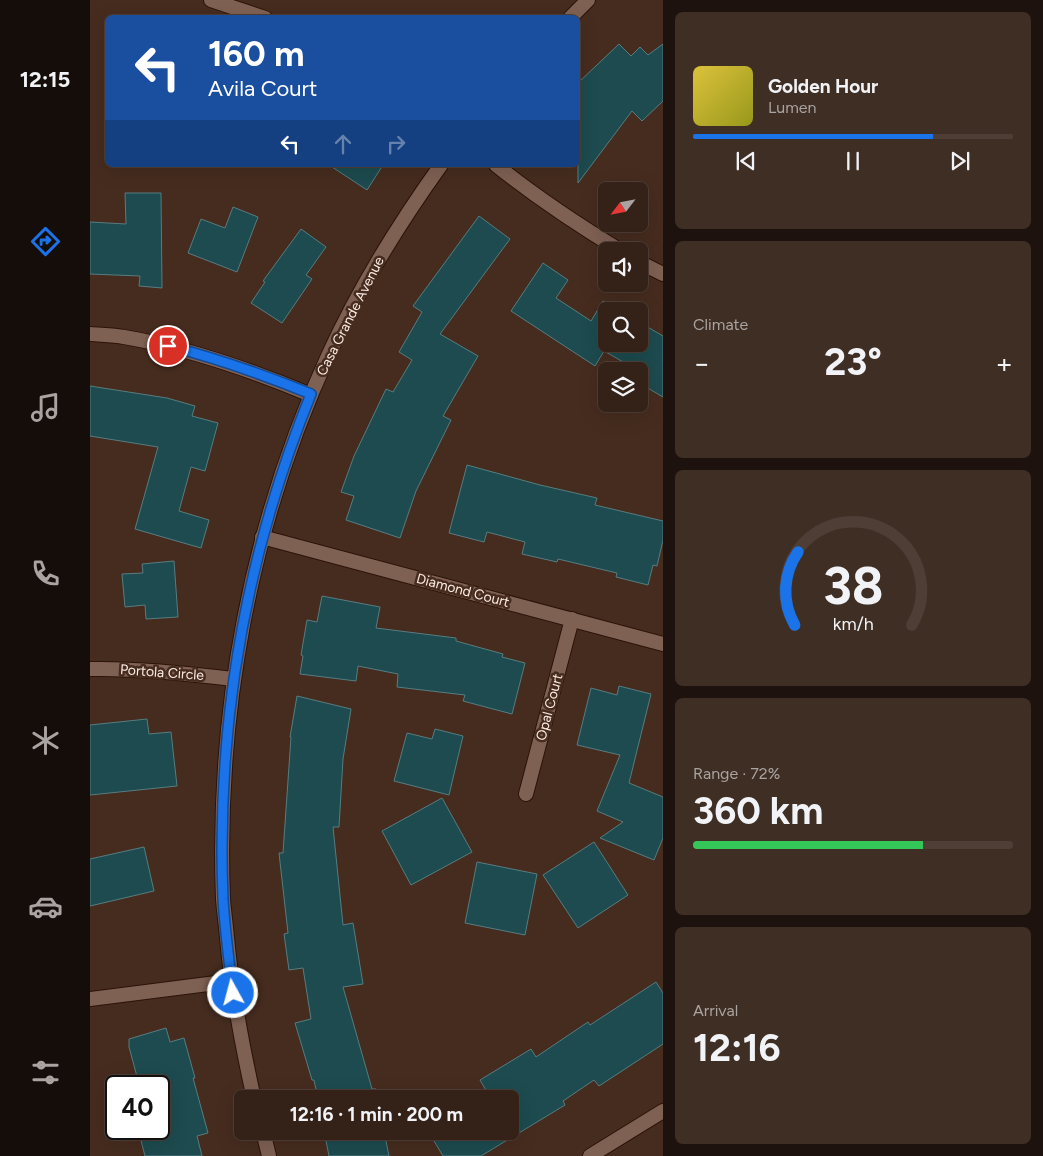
<!DOCTYPE html>
<html lang="en">
<head>
<meta charset="utf-8">
<style>
	:root { --surface:#342117; --page:#3f2e24; --text:#f1f3f6; --muted:#a9a3a1; --line:#4e3e36; --accent:#1a73e8 }
	body { margin:0; font-family:Figtree,sans-serif; background:var(--page); color:var(--text); height:100vh; display:flex; flex-direction:column; font-size:19px; white-space:nowrap }
	* { box-sizing:border-box; margin:0 }
	p { font-size:16px; color:var(--muted) }
	.icon { flex:none; width:28px; height:28px; fill:none; stroke:currentColor; stroke-width:2; stroke-linecap:round; stroke-linejoin:round }
	.map { position:relative; flex:1; overflow:hidden }
	.sheet { display:flex; flex-direction:column; gap:12px; padding:12px; background:#1d120d; width:380px }
	.sheet>* { flex:none }
	.guide { position:absolute; left:15px; top:15px; width:475px; height:152px; border-radius:8px; box-shadow:0 5px 20px #0002,0 0 0 1px var(--line); background:#1a4fa0; color:#fff; overflow:hidden }
	.needle { width:32px; rotate:238deg }
	.controls { position:absolute; left:508px; top:182px; display:grid; gap:10px }
	.controls a { display:grid; place-items:center; width:50px; height:50px; border-radius:8px; background:var(--surface); box-shadow:0 5px 20px #0002,0 0 0 1px var(--line); font-size:25px }
	.speed { position:absolute; left:15px; top:1075px; display:flex; gap:10px; font-size:25px; font-weight:700; text-align:center }
	.speed>* { display:grid; place-content:center; width:65px; height:65px; border-radius:50%; background:var(--surface); box-shadow:0 5px 20px #0002,0 0 0 1px var(--line); line-height:1 }
	.speed .limit { border:2px solid #111; border-radius:8px; background:#fff; color:#111 }
	.pin { position:absolute; display:grid; place-items:center; width:42px; height:42px; color:#fff; margin:-21px; border:2px solid #fff; border-radius:50%; box-shadow:0 1px 5px #0007 }
	.me { position:absolute; width:55px; margin:-28px; rotate:353deg; stroke-linejoin:round; filter:drop-shadow(0 0 4px #0008) }
	.turn { display:flex; align-items:center; gap:18px; height:105px; padding:0 20px; font-size:22px }
	.turn .icon { width:65px; height:65px; stroke-width:2.5 }
	.turn b { display:block; font-size:35px; line-height:42px }
	.lanes { display:flex; align-items:center; height:48px; padding:0 20px; background:#0003; justify-content:center; gap:25px; direction:ltr }
	.lanes .off { opacity:.35 }
	.big { font-size:38px; font-weight:700; line-height:1.1 }
	.sheet .widget { flex:1; display:flex; flex-direction:column; justify-content:center; gap:8px; min-width:0; padding:0 18px; border-radius:8px; background:var(--page) }
	.sheet .dial { align-items:center; gap:0 }
	.dial svg { height:130px; overflow:visible; fill:none; stroke:var(--line); stroke-width:7; stroke-linecap:round; text-anchor:middle }
	.dial text { fill:var(--text); stroke:none }
	.song { display:flex; align-items:center; gap:15px }
	.cover { width:60px; height:60px; border-radius:8px; background:linear-gradient(135deg,hsl(50 70% 55%),hsl(60 70% 35%)) }
	.played { height:5px; border-radius:2px; background:linear-gradient(90deg,var(--accent) 75%,var(--line) 75%) }
	.keys { display:flex; justify-content:space-around; direction:ltr }
	.heat { display:flex; justify-content:space-between; align-items:center; font-size:28px; direction:ltr }
	.charge { height:8px; border-radius:4px; background:linear-gradient(90deg,#34c759 72%,var(--line) 0) }
	.trip { position:absolute; left:144px; top:1090px; width:285px; height:50px; border-radius:8px; background:var(--surface); box-shadow:0 5px 20px #0002,0 0 0 1px var(--line); font-weight:700; line-height:50px; text-align:center }
	main { display:flex; flex:1; min-height:0 }
	.tabs { display:flex; flex-direction:column; width:90px; justify-content:space-around; align-items:center; background:#150d09; color:var(--muted) }
	.tabs .icon { width:35px; height:35px }
	.tabs .on { color:var(--accent) }
	.tabs b { font-size:22px; color:var(--text) }
	.map>svg:first-child { display:block }
</style>
</head>
<body>
<main>
<nav class="tabs">
<b>12:15</b>
<svg class="icon on" aria-label="directions" viewBox="0 0 24 24"><path d="M12 3l9 9-9 9-9-9zM9 14v-3h6M13 9l2 2-2 2"/></svg>
<svg class="icon" aria-label="music" viewBox="0 0 24 24"><path d="M9 18V5l10-2v13"/><circle cx="6" cy="18" r="3"/><circle cx="16" cy="16" r="3"/></svg>
<svg class="icon" aria-label="phone" viewBox="0 0 24 24"><path d="M5 4h4l2 5-3 2q2 4 5 5l2-3 5 2v4C11 20 4 13 5 4z"/></svg>
<svg class="icon" aria-label="climate" viewBox="0 0 24 24"><path d="M12 3v18M4 7l16 10M4 17L20 7"/></svg>
<svg class="icon" aria-label="car" viewBox="0 0 24 24"><path d="M5 17H2v-5l4-1 3-4h7l3 4 3 1v5h-3M9 17h6M6 11h13"/><circle cx="7" cy="17" r="2"/><circle cx="17" cy="17" r="2"/></svg>
<svg class="icon" aria-label="filters" viewBox="0 0 24 24"><path d="M4 7h16M4 17h16"/><circle cx="9" cy="7" r="2"/><circle cx="15" cy="17" r="2"/></svg>
</nav>
<div class="map">
<svg width="573" height="1156" viewBox="0 0 573 1156">
	<rect width="100%" height="100%" fill="#462c1f"/>
	<g fill="#1d4b4f" stroke="#567d81">
		<polygon points="529,44 541,56 550,47 558,55 573,44 573,101 552,121 542,111 488,183 488,83"/>
		<polygon points="239,165 293,165 277,190"/>
		<polygon points="35,193 71,193 72,288 49,286 50,276 0,274 0,222 36,224"/>
		<polygon points="143,207 168,217 147,272 98,253 111,219 135,228"/>
		<polygon points="389,216 420,239 350,334 388,356 353,416 361,420 326,491 310,538 256,520 264,496 251,492 264,456 296,389 303,392 322,360 309,352 332,312 323,306"/>
		<polygon points="211,229 236,247 216,275 222,279 192,323 161,303 175,282 173,281"/>
		<polygon points="453,263 478,280 466,298 501,321 513,301 531,311 516,311 516,344 549,344 549,322 573,336 573,397 549,383 549,371 514,351 505,366 421,311"/>
		<polygon points="0,386 77,398 105,406 102,416 128,423 115,471 101,467 89,511 119,520 111,548 45,529 68,447 0,436"/>
		<polygon points="377,465 450,485 507,498 505,505 573,521 573,540 567,566 563,565 558,585 526,577 527,573 468,559 467,562 432,554 435,542 397,532 394,542 359,533"/>
		<polygon points="84,561 88,617 56,619 55,605 35,607 32,574 53,573 52,564"/>
		<polygon points="232,596 290,607 286,628 366,638 366,641 413,654 412,657 435,663 422,714 373,701 375,695 307,687 308,674 268,666 266,681 210,674 213,656 211,655 217,620 227,622"/>
		<polygon points="529,686 561,694 539,783 573,797 573,838 564,860 510,838 533,822 507,811 530,755 487,745 501,688 527,695"/>
		<polygon points="207,696 261,709 253,759 249,827 243,827 253,925 263,923 273,984 253,987 282,1089 286,1089 288,1099 228,1099 224,1080 222,1080 205,1023 221,1019 213,968 199,970 194,934 198,933 189,853 193,853 201,737 200,737"/>
		<polygon points="57,719 59,734 81,732 87,786 0,795 0,725"/>
		<polygon points="345,729 373,736 359,795 304,781 317,733 342,739"/>
		<polygon points="352,798 382,852 321,885 292,831"/>
		<polygon points="504,842 538,895 488,928 453,875"/>
		<polygon points="54,847 64,891 0,906 0,859"/>
		<polygon points="387,862 447,874 435,935 375,923"/>
		<polygon points="566,982 573,993 573,1044 509,1086 504,1080 473,1101 475,1105 391,1156 353,1156 338,1131 421,1131 420,1129 420,1099 401,1099 390,1080 441,1049 446,1057 498,1022 500,1025"/>
		<polygon points="76,1028 80,1042 94,1038 105,1078 103,1078 118,1133 107,1136 112,1156 55,1156 48,1129 69,1129 69,1078 49,1084 39,1047 39,1039"/>
		<polygon points="234,1131 294,1131 299,1156 239,1156"/>
	</g>
	<g fill="none" stroke-linecap="round" stroke-linejoin="round">
		<defs>
			<g id="minor">
				<path d="M0,334C11,335 23,335 34,337C99,348 161,370 221,395"/>
				<polyline points="172,537 573,644"/>
				<path d="M0,669C48,668 95,673 143,679"/>
				<polyline points="436,794 482,619"/>
				<polyline points="0,999 142,981"/>
				<polyline points="500,1156 573,1111"/>
			</g>
			<g id="tertiary">
				<polyline points="121,0 175,18"/>
				<polyline points="480,18 498,0"/>
				<path d="M406,165C446,197 488,225 531,251"/>
				<polyline points="549,262 573,274"/>
				<path d="M164,1099C152,1045 142,993 137,938C136,925 134,912 133,899C126,713 160,526 238,356C269,288 308,225 351,165"/>
				<polyline points="173,1131 179,1156"/>
			</g>
		</defs>
		<use href="#minor" stroke="#2b1308" stroke-width="16"/>
		<use href="#tertiary" stroke="#2b1308" stroke-width="16"/>
		<use href="#minor" stroke="#7f6153" stroke-width="14"/>
		<use href="#tertiary" stroke="#7f6153" stroke-width="14"/>
	</g>
	<g fill="none" stroke-linecap="round" stroke-linejoin="round">
		<defs>
			<path id="route" d="M78,346C127,358 174,375 221,394C155,557 126,723 133,899C135,930 139,962 143,993"/>
		</defs>
		<use href="#route" stroke="#114b97" stroke-width="12"/>
		<use href="#route" stroke="#1a73e8" stroke-width="9"/>
	</g>
	<g text-anchor="middle" stroke-width="5" stroke-linejoin="round" paint-order="stroke">
		<g font-size="14" fill="#fcebe3" stroke="#462c1f">
			<text transform="translate(260 316) rotate(-63)" y="5">Casa Grande Avenue</text>
			<text transform="translate(373 590) rotate(15)" y="5">Diamond Court</text>
			<text transform="translate(72 672) rotate(4)" y="5">Portola Circle</text>
			<text transform="translate(459 707) rotate(-75)" y="5">Opal Court</text>
		</g>
	</g>
</svg>
<div class="controls">
<a><svg class="needle" viewBox="-14 -14 28 28"><path d="M0-13l5 13h-10z" fill="#e53935"/><path d="M0 13l5-13h-10z" fill="#a9a3a1"/></svg></a>
<a><svg class="icon" aria-label="sound" viewBox="0 0 24 24"><path d="M4 9h4l5-4v14l-5-4H4zM17 9q2 3 0 6"/></svg></a>
<a><svg class="icon" aria-label="search" viewBox="0 0 24 24"><circle cx="10" cy="10" r="6"/><path d="M15 15l6 6"/></svg></a>
<a><svg class="icon" aria-label="layers" viewBox="0 0 24 24"><path d="M12 4l9 5-9 5-9-5zM3 14l9 5 9-5"/></svg></a>
</div>
<div class="speed"><div class="limit">40</div></div>
<div class="pin" style="left:78px;top:346px;background:#d93025"><svg class="icon" aria-label="arrive" viewBox="0 0 24 24"><path d="M6 21V4h12l-3 4 3 4H6"/></svg></div>
<svg class="me" style="left:143px;top:993px" viewBox="-20 -20 40 40"><circle r="17" fill="#1a73e8" stroke="#fff" stroke-width="3"/><path d="M0-11L8 9 0 5-8 9z" fill="#fff"/></svg>
<div class="trip">12:16 · 1 min · 200 m</div>
<div class="guide">
<div class="turn"><svg class="icon" aria-label="left" viewBox="0 0 24 24"><path d="M17 20v-9H6M10 6l-5 5 5 5"/></svg><div><b>160 m</b>Avila Court</div></div>
<div class="lanes"><svg class="icon" aria-label="left" viewBox="0 0 24 24"><path d="M17 20v-9H6M10 6l-5 5 5 5"/></svg><svg class="icon off" aria-label="ahead" viewBox="0 0 24 24"><path d="M12 20V5M6 11l6-6 6 6"/></svg><svg class="icon off" aria-label="right" viewBox="0 0 24 24"><path d="M7 20v-9h11M14 6l5 5-5 5"/></svg></div>
</div>
</div>
<section class="sheet">
<div class="widget">
<div class="song"><i class="cover"></i><div><b>Golden Hour</b><p>Lumen</p></div></div>
<div class="played"></div>
<div class="keys"><svg class="icon" aria-label="previous" viewBox="0 0 24 24"><path d="M18 5L8 12l10 7zM5 5v14"/></svg><svg class="icon" aria-label="pause" viewBox="0 0 24 24"><path d="M8 5v14M16 5v14"/></svg><svg class="icon" aria-label="next" viewBox="0 0 24 24"><path d="M6 5l10 7-10 7zM19 5v14"/></svg></div>
</div>
<div class="widget"><p>Climate</p>
<div class="heat"><a>−</a><b class="big">23°</b><a>+</a></div>
</div>
<div class="widget dial"><svg viewBox="0 0 100 80">
<path d="M14 69A42 42 0 1 1 86 69"/>
<path d="M14 69A42 42 0 0 1 16 24" stroke="#1a73e8"/>
<text x="50" y="56" font-size="32" font-weight="700">38</text>
<text x="50" y="72" font-size="11">km/h</text>
</svg></div>
<div class="widget"><p>Range · 72%</p><b class="big">360 km</b><div class="charge"></div></div>
<div class="widget"><p>Arrival</p><b class="big">12:16</b></div>
</section>
</main>
</body>
</html>
